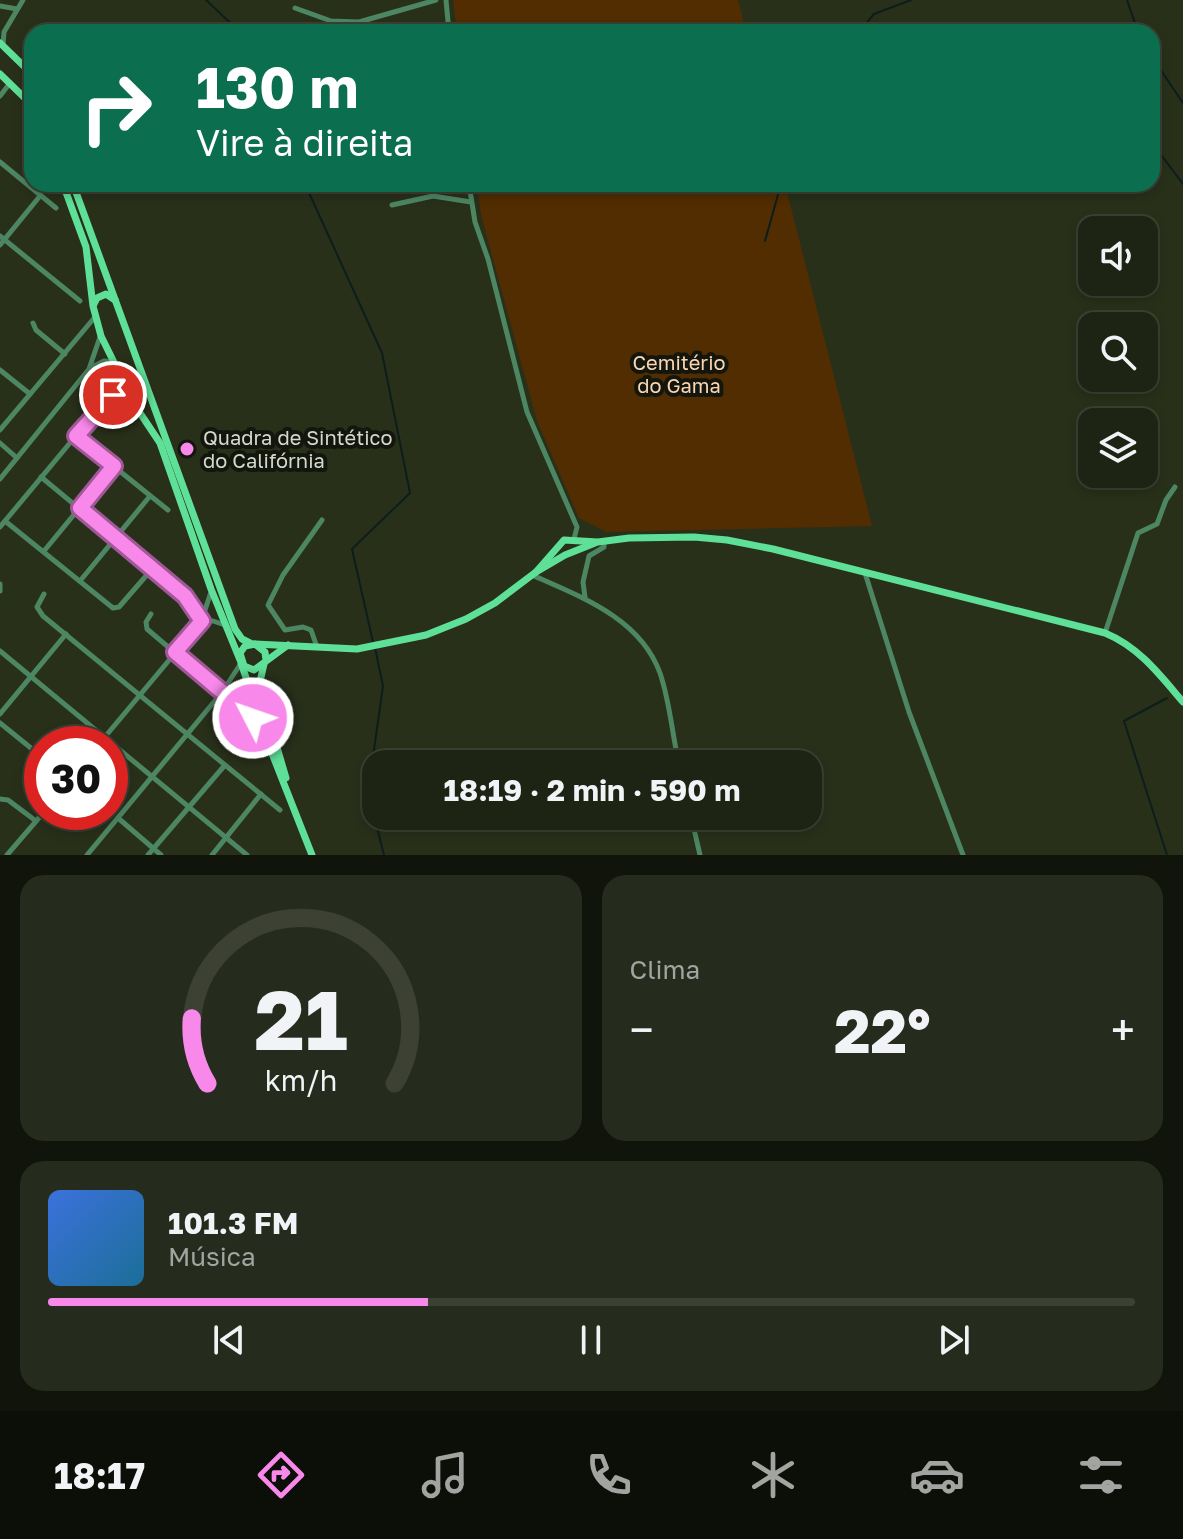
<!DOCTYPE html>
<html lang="pt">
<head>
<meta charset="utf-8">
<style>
	:root { --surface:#1e2414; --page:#262c1d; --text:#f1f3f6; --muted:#a1a4a0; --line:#3c4134; --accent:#f888ea }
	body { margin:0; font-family:"Golos Text",sans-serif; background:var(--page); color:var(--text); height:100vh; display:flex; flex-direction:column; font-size:30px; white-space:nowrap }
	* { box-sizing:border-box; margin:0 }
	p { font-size:26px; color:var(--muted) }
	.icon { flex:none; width:44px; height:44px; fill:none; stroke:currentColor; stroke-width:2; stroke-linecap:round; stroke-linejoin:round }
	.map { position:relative; height:855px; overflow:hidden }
	.panel { display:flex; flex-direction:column; gap:20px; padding:20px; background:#10140b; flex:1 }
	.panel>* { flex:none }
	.hud { position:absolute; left:24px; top:24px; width:1136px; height:168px; border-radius:24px; box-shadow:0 4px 12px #0003,0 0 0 2px var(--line); background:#0b6e4f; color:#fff; overflow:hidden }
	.tools { position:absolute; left:1078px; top:216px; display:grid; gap:16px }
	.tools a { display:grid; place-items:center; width:80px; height:80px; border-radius:16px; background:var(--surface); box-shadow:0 4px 12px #0003,0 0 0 2px var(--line); font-size:40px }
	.speed { position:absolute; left:24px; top:726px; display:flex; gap:16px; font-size:40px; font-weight:700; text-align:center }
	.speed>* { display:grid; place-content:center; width:104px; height:104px; border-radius:50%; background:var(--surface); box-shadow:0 4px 12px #0003,0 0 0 2px var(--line); line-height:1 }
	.speed .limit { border:12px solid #d22; background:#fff; color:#111 }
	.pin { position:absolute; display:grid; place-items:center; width:68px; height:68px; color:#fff; margin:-34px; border:4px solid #fff; border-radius:50%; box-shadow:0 2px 8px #0007 }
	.me { position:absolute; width:88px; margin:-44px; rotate:311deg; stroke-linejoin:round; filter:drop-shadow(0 0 6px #0008) }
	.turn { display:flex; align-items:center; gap:28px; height:168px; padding:0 40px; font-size:36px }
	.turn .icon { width:104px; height:104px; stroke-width:2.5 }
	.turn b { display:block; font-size:56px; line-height:68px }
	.big { font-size:60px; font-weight:700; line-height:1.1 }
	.panel .widget { flex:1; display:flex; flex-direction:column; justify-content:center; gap:12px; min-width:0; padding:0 28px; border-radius:24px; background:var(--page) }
	.panel .dial { align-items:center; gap:0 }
	.dial svg { height:208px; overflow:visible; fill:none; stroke:var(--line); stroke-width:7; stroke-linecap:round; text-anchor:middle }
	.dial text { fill:var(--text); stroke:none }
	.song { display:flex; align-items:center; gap:24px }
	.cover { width:96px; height:96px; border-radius:12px; background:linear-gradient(135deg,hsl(220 70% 55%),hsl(200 70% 35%)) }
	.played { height:8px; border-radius:4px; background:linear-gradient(90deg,var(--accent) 35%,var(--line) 35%) }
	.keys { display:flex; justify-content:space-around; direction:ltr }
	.heat { display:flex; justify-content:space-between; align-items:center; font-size:44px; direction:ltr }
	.panel .tiles { flex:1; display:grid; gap:20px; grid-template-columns:1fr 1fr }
	.widget:last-child { grid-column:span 2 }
	.trip { position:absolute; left:362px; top:750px; width:460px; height:80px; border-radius:24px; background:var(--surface); box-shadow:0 4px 12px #0003,0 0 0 2px var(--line); font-weight:700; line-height:80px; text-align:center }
	.tabs { display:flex; height:128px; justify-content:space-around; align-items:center; background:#0c0e08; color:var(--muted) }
	.tabs .icon { width:56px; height:56px }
	.tabs .active { color:var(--accent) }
	.tabs b { font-size:36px; color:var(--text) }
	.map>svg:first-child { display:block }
</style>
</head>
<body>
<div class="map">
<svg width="1183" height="855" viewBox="0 0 1183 855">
	<rect width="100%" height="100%" fill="#28301a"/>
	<g fill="#512d01">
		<polygon points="453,0 738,0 746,32 457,32"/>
		<polygon points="477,184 785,184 872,526 607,532 579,518 537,421 481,215"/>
	</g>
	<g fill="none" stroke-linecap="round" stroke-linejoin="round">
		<g stroke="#0c1e1c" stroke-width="2">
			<polyline points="206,0 240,32"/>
			<polyline points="1127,0 1138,32"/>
			<polyline points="859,32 874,14 911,0"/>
			<polyline points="1152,57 1183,103"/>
			<polyline points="1152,143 1183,184"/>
			<polyline points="305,184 382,353 410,493 352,549 373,642"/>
			<polyline points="765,241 781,184"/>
			<polyline points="375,648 383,686 368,792 384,855"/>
			<polyline points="1167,698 1124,721 1167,855"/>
		</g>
		<g stroke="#4d8663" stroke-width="5">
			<polyline points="446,0 449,32"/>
			<polyline points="0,6 17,9"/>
			<polyline points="295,8 331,21 359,22 436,0"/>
			<polyline points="3,45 4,32 23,0"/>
			<polyline points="0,96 10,83"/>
			<polyline points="0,162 56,208"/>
			<polyline points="469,184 475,222 488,259 527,412 577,527 574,539"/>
			<polyline points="392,205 433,196 471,202"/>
			<polyline points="0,236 80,301"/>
			<polyline points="0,245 40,196"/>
			<polyline points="33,323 36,330 65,354"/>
			<polyline points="90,368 104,361 113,362"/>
			<polyline points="0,370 30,394"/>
			<polyline points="0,430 95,317"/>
			<polyline points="76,436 168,510"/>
			<polyline points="0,443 17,458"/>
			<polyline points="41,477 185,596 202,621"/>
			<polyline points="0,479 89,369 100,337"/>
			<polyline points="5,521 113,608 119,607 152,569"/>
			<polyline points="0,527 109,396 114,395 125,405 136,407"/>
			<polyline points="44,551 114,466"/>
			<polyline points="865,573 909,712 963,855"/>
			<path d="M532,575C581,597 640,618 660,673C670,702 672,734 679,764"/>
			<polyline points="80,581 150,496"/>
			<polyline points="0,584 0,591"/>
			<polyline points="44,594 37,607 43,616 280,810"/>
			<polyline points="585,597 583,582 589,556 604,547 604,542"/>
			<polyline points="151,614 146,622 147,629 261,726"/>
			<polyline points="202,621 213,621 225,625"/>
			<polyline points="1105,633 1138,533 1157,524 1166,500 1175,487"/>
			<polyline points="317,647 311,630 303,627 285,630 268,605 283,575 322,520"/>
			<polyline points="0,651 247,855"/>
			<polyline points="0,714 66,634"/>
			<polyline points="0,723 42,757"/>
			<polyline points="99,744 201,622 211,592"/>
			<polyline points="0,799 8,800 36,821"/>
			<polyline points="691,816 700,855"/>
			<polyline points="118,818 161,855"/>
			<polyline points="7,855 44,812"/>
			<polyline points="87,855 223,691 241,663"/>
			<polyline points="148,855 225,765"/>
			<polyline points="212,855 261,794"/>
		</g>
		<g stroke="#5fe098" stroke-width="7">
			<polyline points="0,43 32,74"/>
			<polyline points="0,74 32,105"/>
			<polyline points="63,184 86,247 93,306 101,336 136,407 160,443 211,589 240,660"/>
			<polyline points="73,184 235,629 242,639 252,644"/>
			<polyline points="94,304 97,298 106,294 115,300"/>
			<path d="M536,572L564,540L598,542L629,538L694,537L727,540L773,549L1105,633C1139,647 1160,675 1183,702"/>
			<polyline points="255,644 357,649 426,635 466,619 495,603 536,572 565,555 595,543"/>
			<polyline points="266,660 265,652 255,644 245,646 240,653 244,666 254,670 288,645"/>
			<polyline points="241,663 273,756 312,855"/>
			<polyline points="264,664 259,686 286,778"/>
		</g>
	</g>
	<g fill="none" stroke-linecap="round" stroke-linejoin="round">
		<defs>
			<polyline id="route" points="113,395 76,436 114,466 80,508 185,596 202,621 175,652 253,718"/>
		</defs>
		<use href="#route" stroke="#a15898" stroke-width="20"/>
		<use href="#route" stroke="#f888ea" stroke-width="14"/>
	</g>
	<circle fill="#f888ea" stroke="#13160d" stroke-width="3" cx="187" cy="449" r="8"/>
	<g text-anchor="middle" stroke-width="8" stroke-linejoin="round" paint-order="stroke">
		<g font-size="20" fill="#fad5b4" stroke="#13160d">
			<text x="679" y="370">Cemitério<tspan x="679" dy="23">do Gama</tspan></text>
		</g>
		<g font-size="20" fill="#d3d9cb" stroke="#13160d" text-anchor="start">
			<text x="203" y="445">Quadra de Sintético<tspan x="203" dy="23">do Califórnia</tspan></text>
		</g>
	</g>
</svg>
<div class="tools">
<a><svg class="icon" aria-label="sound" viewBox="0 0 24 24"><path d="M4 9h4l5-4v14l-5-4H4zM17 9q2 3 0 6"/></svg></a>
<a><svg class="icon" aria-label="search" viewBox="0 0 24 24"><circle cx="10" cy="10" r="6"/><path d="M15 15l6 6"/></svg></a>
<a><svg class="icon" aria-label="layers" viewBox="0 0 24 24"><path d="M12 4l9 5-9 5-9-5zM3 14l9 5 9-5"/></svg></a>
</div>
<div class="speed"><div class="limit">30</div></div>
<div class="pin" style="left:113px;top:395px;background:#d93025"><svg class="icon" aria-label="arrive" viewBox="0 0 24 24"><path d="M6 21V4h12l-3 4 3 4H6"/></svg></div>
<svg class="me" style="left:253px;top:718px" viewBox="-20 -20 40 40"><circle r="17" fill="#f888ea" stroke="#fff" stroke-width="3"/><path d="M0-11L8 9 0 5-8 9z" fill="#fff"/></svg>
<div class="trip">18:19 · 2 min · 590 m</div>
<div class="hud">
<div class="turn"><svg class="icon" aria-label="right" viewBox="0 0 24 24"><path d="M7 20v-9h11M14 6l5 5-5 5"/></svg><div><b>130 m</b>Vire à direita</div></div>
</div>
</div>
<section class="panel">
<div class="tiles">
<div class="widget dial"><svg viewBox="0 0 100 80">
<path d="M14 69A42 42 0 1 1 86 69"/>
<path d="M14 69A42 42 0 0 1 8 44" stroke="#f888ea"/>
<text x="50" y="56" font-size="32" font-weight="700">21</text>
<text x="50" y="72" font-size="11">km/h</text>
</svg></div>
<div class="widget"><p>Clima</p>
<div class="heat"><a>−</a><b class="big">22°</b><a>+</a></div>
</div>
<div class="widget">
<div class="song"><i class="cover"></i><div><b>101.3 FM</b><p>Música</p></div></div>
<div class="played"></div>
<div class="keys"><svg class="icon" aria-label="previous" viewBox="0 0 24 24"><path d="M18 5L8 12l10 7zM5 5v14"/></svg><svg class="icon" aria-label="pause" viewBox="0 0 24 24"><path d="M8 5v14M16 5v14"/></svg><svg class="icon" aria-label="next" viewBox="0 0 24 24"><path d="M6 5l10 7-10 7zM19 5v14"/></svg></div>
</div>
</div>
</section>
<nav class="tabs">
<b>18:17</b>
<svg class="icon active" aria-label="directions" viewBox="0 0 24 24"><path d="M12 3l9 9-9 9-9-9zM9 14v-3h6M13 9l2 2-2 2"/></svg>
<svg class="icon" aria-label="music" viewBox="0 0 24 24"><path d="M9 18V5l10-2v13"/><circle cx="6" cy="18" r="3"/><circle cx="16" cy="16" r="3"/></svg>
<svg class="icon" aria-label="phone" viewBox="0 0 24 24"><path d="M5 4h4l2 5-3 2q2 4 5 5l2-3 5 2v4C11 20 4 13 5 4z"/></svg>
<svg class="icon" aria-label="climate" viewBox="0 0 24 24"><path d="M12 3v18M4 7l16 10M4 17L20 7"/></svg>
<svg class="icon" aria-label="car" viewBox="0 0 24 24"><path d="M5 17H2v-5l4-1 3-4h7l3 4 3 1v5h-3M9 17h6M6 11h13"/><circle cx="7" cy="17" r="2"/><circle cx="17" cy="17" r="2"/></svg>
<svg class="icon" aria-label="filters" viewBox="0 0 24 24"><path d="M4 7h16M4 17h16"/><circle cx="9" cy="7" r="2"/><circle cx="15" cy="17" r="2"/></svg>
</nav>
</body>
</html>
